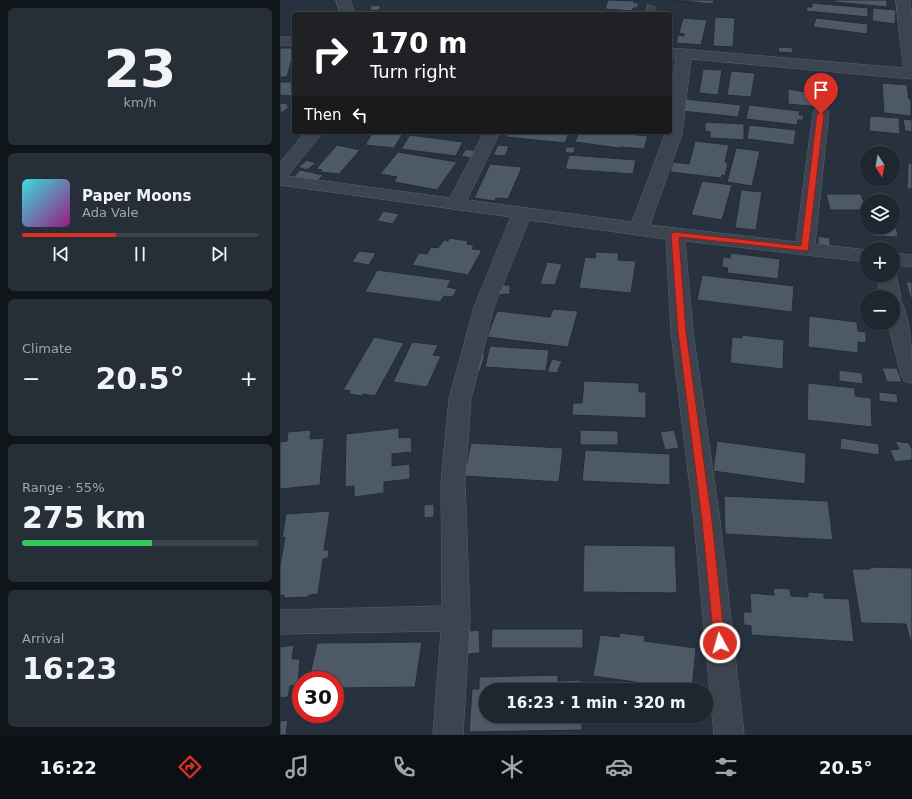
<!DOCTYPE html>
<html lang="en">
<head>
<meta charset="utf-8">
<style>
	:root { --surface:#1e262f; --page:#262e37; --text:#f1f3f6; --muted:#a1a5aa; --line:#3c434b; --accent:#d93025 }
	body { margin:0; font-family:"DejaVu Sans",sans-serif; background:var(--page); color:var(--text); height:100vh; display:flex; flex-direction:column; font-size:15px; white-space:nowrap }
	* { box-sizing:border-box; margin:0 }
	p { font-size:13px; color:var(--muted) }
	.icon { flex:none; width:22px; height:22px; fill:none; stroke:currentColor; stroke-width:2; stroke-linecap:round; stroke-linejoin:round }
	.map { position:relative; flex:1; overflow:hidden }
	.side { display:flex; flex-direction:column; gap:8px; padding:8px; background:#10151a; width:280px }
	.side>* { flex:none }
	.hud { position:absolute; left:12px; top:12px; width:380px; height:122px; border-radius:4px; box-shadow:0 1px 3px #0004,0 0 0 1px var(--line); background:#202124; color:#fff; overflow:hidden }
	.needle { width:26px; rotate:169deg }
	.fabs { position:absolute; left:580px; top:146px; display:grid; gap:8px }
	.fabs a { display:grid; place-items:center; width:40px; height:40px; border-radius:50%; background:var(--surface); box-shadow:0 1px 3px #0004,0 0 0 1px var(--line); font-size:20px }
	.speed { position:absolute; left:12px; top:671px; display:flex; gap:8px; font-size:20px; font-weight:700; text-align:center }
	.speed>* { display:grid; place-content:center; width:52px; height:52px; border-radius:50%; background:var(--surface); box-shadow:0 1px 3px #0004,0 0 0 1px var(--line); line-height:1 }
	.speed .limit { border:6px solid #d22; background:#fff; color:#111 }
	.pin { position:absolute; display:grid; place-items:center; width:34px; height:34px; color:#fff; margin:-41px -17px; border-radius:50% 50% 50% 0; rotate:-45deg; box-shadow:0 0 4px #0007 }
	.pin .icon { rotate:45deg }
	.me { position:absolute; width:44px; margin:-22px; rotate:354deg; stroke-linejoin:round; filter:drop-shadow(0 0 3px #0008) }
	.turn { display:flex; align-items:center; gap:14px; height:84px; padding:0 12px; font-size:18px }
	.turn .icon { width:52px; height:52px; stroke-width:2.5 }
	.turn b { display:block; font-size:28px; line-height:34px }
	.then { display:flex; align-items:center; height:38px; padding:0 12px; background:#0003; gap:8px; font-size:15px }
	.big { font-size:30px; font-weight:700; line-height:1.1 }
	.side .card { flex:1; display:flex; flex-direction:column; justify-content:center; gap:6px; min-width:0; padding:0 14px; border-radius:6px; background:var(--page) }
	.side .dial { align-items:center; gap:0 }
	.dial b { font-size:52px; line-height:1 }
	.song { display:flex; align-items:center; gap:12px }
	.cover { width:48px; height:48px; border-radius:6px; background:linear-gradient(135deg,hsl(180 70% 55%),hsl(310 70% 35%)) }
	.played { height:4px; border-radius:2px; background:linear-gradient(90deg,var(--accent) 40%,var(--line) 40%) }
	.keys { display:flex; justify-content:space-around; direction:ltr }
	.heat { display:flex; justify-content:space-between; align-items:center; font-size:22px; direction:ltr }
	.charge { height:6px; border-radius:3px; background:linear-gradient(90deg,#34c759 55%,var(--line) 0) }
	.trip { position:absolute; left:199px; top:683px; width:234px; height:40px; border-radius:20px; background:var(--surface); box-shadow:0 1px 3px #0004,0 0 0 1px var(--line); font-weight:700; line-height:40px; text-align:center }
	.menu { display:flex; height:64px; justify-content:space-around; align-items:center; background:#0c0f13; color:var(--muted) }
	.menu .icon { width:28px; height:28px }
	.menu .on { color:var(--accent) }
	.menu b { font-size:18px; color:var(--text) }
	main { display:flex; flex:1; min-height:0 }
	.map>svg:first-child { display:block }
</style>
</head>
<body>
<main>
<section class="side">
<div class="card dial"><b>23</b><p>km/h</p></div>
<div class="card">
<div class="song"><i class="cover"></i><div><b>Paper Moons</b><p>Ada Vale</p></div></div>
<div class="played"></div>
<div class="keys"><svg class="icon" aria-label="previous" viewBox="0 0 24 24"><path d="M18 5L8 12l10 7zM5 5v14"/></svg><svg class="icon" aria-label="pause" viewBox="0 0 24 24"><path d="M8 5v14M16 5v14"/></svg><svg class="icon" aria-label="next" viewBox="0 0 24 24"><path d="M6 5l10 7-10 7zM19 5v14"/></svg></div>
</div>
<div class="card"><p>Climate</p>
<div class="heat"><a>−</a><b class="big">20.5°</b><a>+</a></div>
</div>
<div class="card"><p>Range · 55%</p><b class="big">275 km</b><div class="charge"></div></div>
<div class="card"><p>Arrival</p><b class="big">16:23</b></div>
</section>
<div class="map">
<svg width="632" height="735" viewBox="0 0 632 735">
	<rect width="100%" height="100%" fill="#28323f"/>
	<g fill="#4e5968" stroke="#232b36">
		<polygon points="328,0 355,1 354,3 359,3 357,8 353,8 352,11 325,9"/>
		<polygon points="392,0 434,0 433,4"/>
		<polygon points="555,0 607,0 607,7 555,2"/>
		<polygon points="532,3 588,8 588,17 526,11 527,7 532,7"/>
		<polygon points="100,5 100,10 91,11 90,6"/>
		<polygon points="593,8 616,10 615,24 592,21"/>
		<polygon points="435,17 455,18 453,47 433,46"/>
		<polygon points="403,18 427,20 421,45 396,43 398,35 404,36 404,34 399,33"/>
		<polygon points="536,18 588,24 587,34 533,27"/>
		<polygon points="499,47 513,48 512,53 498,52"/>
		<polygon points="0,48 14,48 12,58 14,58 14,62 11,62 7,77 0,77"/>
		<polygon points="423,69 442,70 438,95 419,93"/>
		<polygon points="451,71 475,73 471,97 447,95"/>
		<polygon points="0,82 14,82 14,91 12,96 0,95"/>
		<polygon points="602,83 627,85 629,99 631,99 631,116 604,113"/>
		<polygon points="508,89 526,92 526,90 540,91 540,107 508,104"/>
		<polygon points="405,99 461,105 458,117 402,111"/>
		<polygon points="0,103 8,104 7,106 10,106 3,112 0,112"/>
		<polygon points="469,105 520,111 519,115 524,115 523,120 518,120 517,125 466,119"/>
		<polygon points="590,116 619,118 620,134 589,131"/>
		<polygon points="623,119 632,120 632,132 625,131"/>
		<polygon points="425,122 464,124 464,140 430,138 430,132 425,131"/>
		<polygon points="469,125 516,130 514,145 467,139"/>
		<polygon points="93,132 128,132 126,135 122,135 114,148 85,145"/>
		<polygon points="173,132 202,132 200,135"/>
		<polygon points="225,132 289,132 285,143 226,137 227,134 224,134"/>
		<polygon points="299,132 327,132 368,136 364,149 340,147 339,148 295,142"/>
		<polygon points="130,135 183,142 176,156 121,149"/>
		<polygon points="415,141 449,145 445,162 448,163 445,176 442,175 441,178 390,172 393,162 409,164"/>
		<polygon points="57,145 80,150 59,174 40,172 42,170 36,169"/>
		<polygon points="218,145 229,146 225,156 213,155"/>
		<polygon points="286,147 295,147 294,153 285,153"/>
		<polygon points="456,148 480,151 472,186 447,182"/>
		<polygon points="186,149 196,151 191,158 181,156"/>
		<polygon points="118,152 177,162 157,190 114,182 117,177 100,174"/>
		<polygon points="289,155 356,160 353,174 285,169"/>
		<polygon points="27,160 36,163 27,170 18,167"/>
		<polygon points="628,163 632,163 632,189 627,189"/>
		<polygon points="210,164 242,167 228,199 216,198 215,201 194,198"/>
		<polygon points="20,170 43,175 35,184 12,179"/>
		<polygon points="422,181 452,185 442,220 411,215"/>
		<polygon points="461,190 482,192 476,230 455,228"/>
		<polygon points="546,194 581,194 586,210 550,210"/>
		<polygon points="587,199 611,200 611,201 587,201"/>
		<polygon points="103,211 119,214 113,224 97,221"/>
		<polygon points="613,211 618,237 593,236 592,227 613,227"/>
		<polygon points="538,236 550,238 550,246 538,244"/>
		<polygon points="170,238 188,241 187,244 194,245 192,249 202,250 188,275 132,265 139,253 147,254 151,247 158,248 164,240 168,241"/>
		<polygon points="79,251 96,253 89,265 72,262"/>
		<polygon points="316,252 339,253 338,260 356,261 351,293 299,288 305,257 315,258"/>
		<polygon points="451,253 500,259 498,279 447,273 448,268 442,267 443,257 450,258"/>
		<polygon points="267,262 282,264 275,285 260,284"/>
		<polygon points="97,270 171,280 167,287 177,289 173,297 164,296 160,302 85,292"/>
		<polygon points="422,275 514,286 512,312 417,300"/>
		<polygon points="626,282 632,282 632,303"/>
		<polygon points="215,285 230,285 230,294 214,295"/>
		<polygon points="273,309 298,311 288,347 207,337 217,311 270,317"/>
		<polygon points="529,316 577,322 578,331 586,332 586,343 578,342 578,353 528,347"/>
		<polygon points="462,335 504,340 503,369 450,363 452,337 462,338"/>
		<polygon points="94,337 124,343 95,396 83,394 82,396 69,394 70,391 63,390"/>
		<polygon points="132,342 158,345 153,355 161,356 147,387 113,382"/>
		<polygon points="210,346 269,350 266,371 205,367"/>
		<polygon points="196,353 205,355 200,371 190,370"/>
		<polygon points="272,359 282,361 277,373 267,372"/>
		<polygon points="602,368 617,368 622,382 607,382"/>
		<polygon points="559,370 582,373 583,384 559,381"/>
		<polygon points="304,381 359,383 359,392 366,392 366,418 292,415 293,403 302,403"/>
		<polygon points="528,383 575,388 575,396 591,398 592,427 527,420"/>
		<polygon points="599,392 617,394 618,403 599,401"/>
		<polygon points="119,428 119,438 131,437 132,452 112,454 112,466 130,464 130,479 104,482 104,493 74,497 74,486 65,487 66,434"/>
		<polygon points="31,430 30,439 44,438 40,485 0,489 0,442 7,441 8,432"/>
		<polygon points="300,430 338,431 338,445 300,445"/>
		<polygon points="394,430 399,448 385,450 380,432"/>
		<polygon points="561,438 599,444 599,455 560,449"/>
		<polygon points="437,441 526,453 525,484 433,471"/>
		<polygon points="615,441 629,443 632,449 632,460 615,462 610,450 619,449"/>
		<polygon points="191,443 283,448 279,482 184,476"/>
		<polygon points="305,450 390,454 390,485 302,481"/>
		<polygon points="444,496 548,501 553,540 445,534"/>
		<polygon points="154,504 154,517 144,518 144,505"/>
		<polygon points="50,511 44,550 49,550 48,558 43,559 38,594 29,595 28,597 4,598 4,595 0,596 0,566 5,537 2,538 6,514"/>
		<polygon points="304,545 395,546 397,593 303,592"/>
		<polygon points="590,567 632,568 632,640 630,640 626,624 581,623 572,569 590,569"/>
		<polygon points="493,588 510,589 511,596 528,597 528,592 544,593 544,598 569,599 574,642 471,635 471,626 464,625 463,612 471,612 470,593 494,595"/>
		<polygon points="212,629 303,629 303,648 211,648"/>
		<polygon points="199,630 200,653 178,655 178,632"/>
		<polygon points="340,633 365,636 364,641 416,648 412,690 313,676 320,635 339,637"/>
		<polygon points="142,642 135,687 55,688 55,680 29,680 37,643"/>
		<polygon points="14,645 12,659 20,659 18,685 10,686 8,697 0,698 0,647"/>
		<polygon points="278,675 278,681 301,680 302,690 206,690 206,716 302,716 302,730 189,732 192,689 199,689 199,677"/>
		<polygon points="8,720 6,735 0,735 0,721"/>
	</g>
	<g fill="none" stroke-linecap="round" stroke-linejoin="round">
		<defs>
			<polygon id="service" points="368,5 375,7 374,14 366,14"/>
			<g id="minor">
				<polygon points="616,0 630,0 632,16 632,79 411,59 402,134 370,225 516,242 533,113 535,109 541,108 547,109 549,113 535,244 587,250 587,262 405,241 413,332 440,521 464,735 434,735 414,521 391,332 386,239 249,220 214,307 191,399 185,482 190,618 183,735 153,735 161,631 0,634 0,610 162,606 161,482 169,399 194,307 231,217 0,185 0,175 170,198 204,132 220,132 187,200 352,222 386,132 390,132 390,101 396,58 390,58 390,48 623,68"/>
				<rect x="0" y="37" width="14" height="8"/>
				<polygon points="613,253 632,255 632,267 613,265"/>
				<path d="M613,270L616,275L621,297L620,299C632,321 632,357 632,383L624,381L621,375L608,323H613V297H601L596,275H613Z"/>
			</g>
			<g id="tertiary">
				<polygon points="56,0 70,0 75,14 61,14"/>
				<polygon points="26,132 43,132 6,178 0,179 0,163"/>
			</g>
		</defs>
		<use href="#service" stroke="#5a626d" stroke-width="1"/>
		<use href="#minor" stroke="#5a626d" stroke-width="1"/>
		<use href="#tertiary" stroke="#5a626d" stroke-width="1"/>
		<use href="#service" fill="#3c444f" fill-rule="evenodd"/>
		<use href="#minor" fill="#3c444f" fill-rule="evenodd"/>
		<use href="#tertiary" fill="#3c444f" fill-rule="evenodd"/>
	</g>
	<polygon fill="#d93025" stroke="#8d1f18" points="541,111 544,114 528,251 399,237 406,332 432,521 445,643 444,647 440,649 436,647 434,643 422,521 398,332 391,234 395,232 521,246 537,114"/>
</svg>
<div class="fabs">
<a><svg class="needle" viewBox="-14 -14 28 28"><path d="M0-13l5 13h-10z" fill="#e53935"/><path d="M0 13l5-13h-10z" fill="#a1a5aa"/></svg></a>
<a><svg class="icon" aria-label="layers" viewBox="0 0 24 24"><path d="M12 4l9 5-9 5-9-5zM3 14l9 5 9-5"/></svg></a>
<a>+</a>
<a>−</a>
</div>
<div class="speed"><div class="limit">30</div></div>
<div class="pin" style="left:541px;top:114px;background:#d93025"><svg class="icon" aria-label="arrive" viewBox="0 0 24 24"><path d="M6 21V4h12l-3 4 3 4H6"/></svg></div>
<svg class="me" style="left:440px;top:643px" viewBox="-20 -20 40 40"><circle r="17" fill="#d93025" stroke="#fff" stroke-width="3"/><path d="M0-11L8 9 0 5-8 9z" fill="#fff"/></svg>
<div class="trip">16:23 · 1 min · 320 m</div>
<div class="hud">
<div class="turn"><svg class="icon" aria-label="right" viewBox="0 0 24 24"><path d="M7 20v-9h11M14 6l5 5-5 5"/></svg><div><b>170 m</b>Turn right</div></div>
<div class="then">Then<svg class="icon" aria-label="left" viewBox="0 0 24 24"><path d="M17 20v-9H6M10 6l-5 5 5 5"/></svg></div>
</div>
</div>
</main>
<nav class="menu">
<b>16:22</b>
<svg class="icon on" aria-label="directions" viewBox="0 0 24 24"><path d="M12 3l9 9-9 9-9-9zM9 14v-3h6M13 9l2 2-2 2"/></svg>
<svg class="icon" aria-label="music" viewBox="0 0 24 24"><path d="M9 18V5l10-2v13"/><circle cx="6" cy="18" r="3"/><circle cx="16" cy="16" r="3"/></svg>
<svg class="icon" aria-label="phone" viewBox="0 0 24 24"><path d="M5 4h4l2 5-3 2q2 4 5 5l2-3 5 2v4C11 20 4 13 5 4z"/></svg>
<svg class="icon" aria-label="climate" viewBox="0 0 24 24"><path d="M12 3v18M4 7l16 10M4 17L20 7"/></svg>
<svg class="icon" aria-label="car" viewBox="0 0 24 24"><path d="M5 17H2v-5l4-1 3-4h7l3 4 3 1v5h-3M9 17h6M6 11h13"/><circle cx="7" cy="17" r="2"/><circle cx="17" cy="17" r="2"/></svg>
<svg class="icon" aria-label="filters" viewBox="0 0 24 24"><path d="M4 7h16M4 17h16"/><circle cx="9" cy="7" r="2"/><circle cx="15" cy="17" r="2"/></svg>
<b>20.5°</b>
</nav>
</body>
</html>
